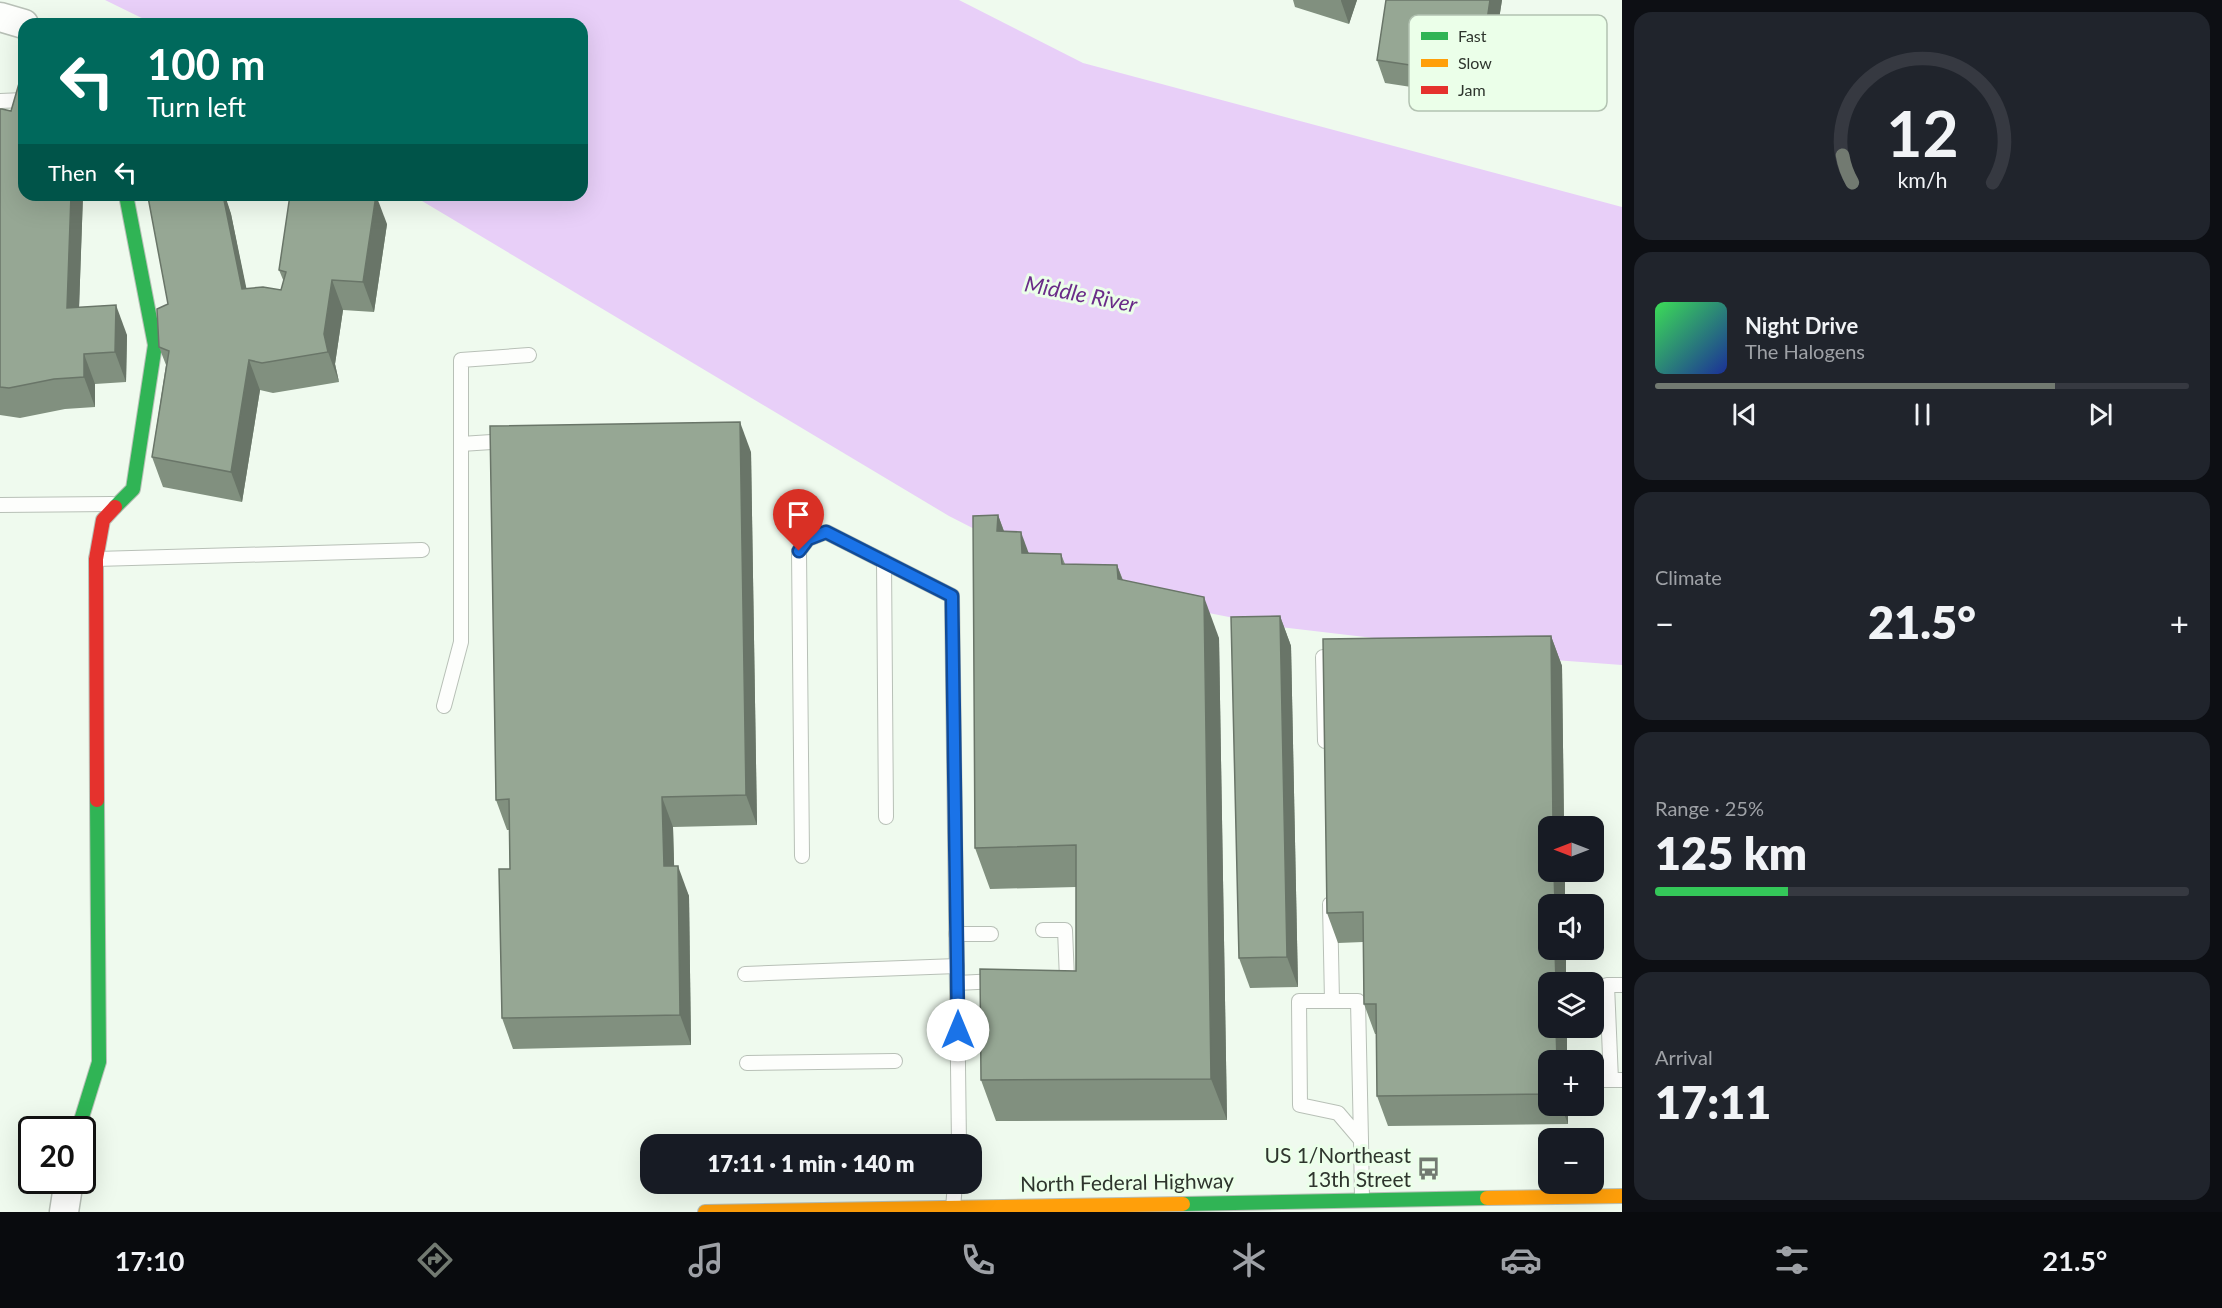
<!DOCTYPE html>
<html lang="en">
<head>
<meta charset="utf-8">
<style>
	:root { --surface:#171b24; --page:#20242c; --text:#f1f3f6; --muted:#9ea1a6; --line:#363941; --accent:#727a71 }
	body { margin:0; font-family:Lato,sans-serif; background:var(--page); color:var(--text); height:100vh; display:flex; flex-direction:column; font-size:22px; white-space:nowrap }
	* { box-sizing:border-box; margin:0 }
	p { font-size:20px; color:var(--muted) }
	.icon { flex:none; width:33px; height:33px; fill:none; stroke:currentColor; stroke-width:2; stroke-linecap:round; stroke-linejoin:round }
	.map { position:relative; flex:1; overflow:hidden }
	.details { display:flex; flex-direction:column; gap:12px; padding:12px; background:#0d0f14; width:600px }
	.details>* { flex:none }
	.banner { position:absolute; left:18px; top:18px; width:570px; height:183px; border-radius:18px; box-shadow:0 6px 24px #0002; background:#00695c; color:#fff; overflow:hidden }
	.needle { width:39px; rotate:270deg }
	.buttons { position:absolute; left:1538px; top:816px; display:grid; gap:12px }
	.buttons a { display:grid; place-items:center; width:66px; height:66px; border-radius:12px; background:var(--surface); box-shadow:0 6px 24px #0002; font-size:30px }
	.speed { position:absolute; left:18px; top:1116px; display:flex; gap:12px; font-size:30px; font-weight:700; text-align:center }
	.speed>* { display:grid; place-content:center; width:78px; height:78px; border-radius:50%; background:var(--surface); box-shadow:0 6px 24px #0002; line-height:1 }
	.speed .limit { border:3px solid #111; border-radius:9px; background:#fff; color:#111 }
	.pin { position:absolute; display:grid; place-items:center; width:51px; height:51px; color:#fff; margin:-62px -26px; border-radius:50% 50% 50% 0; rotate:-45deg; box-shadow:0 0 6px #0007 }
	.pin .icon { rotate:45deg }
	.me { position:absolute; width:66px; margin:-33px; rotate:0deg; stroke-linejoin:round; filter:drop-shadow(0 0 4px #0008) }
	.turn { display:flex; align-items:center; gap:21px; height:126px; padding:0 30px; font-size:27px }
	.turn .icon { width:78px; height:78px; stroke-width:2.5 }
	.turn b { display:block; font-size:42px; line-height:51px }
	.then { display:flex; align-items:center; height:57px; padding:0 30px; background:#0003; gap:12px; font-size:22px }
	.big { font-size:45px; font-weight:800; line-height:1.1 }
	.details .card { flex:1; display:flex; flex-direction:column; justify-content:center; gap:9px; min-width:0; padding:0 21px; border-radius:18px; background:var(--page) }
	.details .dial { align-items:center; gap:0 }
	.dial svg { height:156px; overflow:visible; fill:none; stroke:var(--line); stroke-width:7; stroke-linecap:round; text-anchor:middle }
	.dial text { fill:var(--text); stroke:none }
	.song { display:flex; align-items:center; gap:18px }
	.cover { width:72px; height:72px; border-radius:9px; background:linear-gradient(135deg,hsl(130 70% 55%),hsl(230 70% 35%)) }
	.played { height:6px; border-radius:3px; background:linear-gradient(90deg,var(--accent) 75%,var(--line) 75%) }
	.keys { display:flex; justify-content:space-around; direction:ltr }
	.heat { display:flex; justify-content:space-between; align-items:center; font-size:33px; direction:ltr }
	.charge { height:9px; border-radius:4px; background:linear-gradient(90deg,#34c759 25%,var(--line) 0) }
	.trip { position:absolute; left:640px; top:1134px; width:342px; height:60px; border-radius:18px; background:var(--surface); box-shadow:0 6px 24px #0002; font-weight:800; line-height:60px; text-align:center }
	.dock { display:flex; height:96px; justify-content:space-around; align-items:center; background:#090b0e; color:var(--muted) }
	.dock .icon { width:42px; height:42px }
	.dock .on { color:var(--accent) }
	.dock b { font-size:27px; color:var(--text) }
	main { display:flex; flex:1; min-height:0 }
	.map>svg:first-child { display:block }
</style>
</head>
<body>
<main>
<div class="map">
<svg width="1622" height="1212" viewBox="0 0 1622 1212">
	<rect width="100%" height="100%" fill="#effaee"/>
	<polygon fill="#e8cff8" points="105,0 959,0 1083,63 1622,207 1622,665 1515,657 1467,649 1280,627 1153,602 1035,560 949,516 412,195 582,195 582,24 154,24"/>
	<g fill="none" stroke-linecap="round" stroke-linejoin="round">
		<defs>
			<g id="lane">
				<polyline points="0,101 24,100"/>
				<polyline points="461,444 507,441"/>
				<polyline points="0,505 112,504"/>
				<polyline points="96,559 422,550"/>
				<polyline points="884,561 886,817"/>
				<polyline points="1323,657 1325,741"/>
				<polyline points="444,706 461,642 461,360 529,355"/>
				<polyline points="802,856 799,551 808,539 826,532 952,596 959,1144"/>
				<polyline points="1330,904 1332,1001"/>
				<polyline points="1043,930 1065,930 1067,979 1059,979"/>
				<polyline points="956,934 991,934"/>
				<polyline points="745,974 957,966"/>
				<polyline points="957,983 997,981"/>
				<polyline points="747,1063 895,1061"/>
				<polyline points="1593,1080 1622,1080"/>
				<polyline points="1611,1080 1607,985 1622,985"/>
				<polyline points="1361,1140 1358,1001 1299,1001 1300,1105 1338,1113 1361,1140 1362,1199"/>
				<polyline points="953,1208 955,1184"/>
			</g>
			<g id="street">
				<polyline points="0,17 24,24"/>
				<polyline points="64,1212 69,1180"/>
			</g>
			<g id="fast">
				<polyline points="115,507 133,489 155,345 126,195"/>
				<polyline points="78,1130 99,1062 97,800"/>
				<polyline points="1183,1204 1487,1198"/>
			</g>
			<g id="slow">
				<polyline points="1487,1198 1622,1196"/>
				<polyline points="705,1212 1183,1204"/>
			</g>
			<polyline id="jam" points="97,800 96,559 103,520 115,507"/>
		</defs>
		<use href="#lane" stroke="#b8c0b7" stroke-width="16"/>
		<use href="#street" stroke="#b8c0b7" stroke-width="31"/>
		<use href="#fast" stroke="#b8c0b7" stroke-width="16"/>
		<use href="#slow" stroke="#b8c0b7" stroke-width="16"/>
		<use href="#jam" stroke="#b8c0b7" stroke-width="16"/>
		<use href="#lane" stroke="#fdfefc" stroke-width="14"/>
		<use href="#street" stroke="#fdfefc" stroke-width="28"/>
		<use href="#fast" stroke="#30b455" stroke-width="14"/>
		<use href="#slow" stroke="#ff9f0a" stroke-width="14"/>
		<use href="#jam" stroke="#e5322d" stroke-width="14"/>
	</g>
	<g fill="#81907f">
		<polygon points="1293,0 1357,0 1349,24 1295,7"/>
		<polygon points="1386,0 1502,0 1494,51 1439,42 1431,90 1385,83 1377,60"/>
		<polygon points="0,109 24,195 83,195 79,307 127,335 126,382 95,384 95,407 65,409 20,418 0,415"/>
		<polygon points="143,195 250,195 226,200 231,214 246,289 281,290 284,282 279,270 387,224 374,312 343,310 335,364 339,382 273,393 260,390 242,502 163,487 152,457 166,365 159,347 168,304 150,196 150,195 144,196"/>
		<polygon points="751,452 757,825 673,827 674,866 689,896 691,1045 513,1049 502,1018 510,869 509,830 507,830 496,800"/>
		<polygon points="998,515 1004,531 1029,553 1061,554 1065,564 1117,565 1123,580 1219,638 1227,1120 996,1121 981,1080 1076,971 1076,887 990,889 975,848"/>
		<polygon points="1280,616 1291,646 1298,987 1250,988 1239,958"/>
		<polygon points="1551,636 1562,666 1564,826 1548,826 1548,872 1565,872 1565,904 1548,904 1548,950 1566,950 1566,982 1548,1060 1548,1106 1568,1106 1568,1124 1388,1126 1377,1096 1376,1034 1375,1034 1364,1004 1363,942 1338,943 1327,913"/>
	</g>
	<g fill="#697568">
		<polygon points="1341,0 1357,0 1349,24 1341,1"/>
		<polygon points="1490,0 1502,0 1494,51 1486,27"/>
		<polygon points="1430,19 1439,42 1431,90 1423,67"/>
		<polygon points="71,195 83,195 78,338 67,308"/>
		<polygon points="223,195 225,195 231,214 253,320 242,289"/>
		<polygon points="376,195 387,224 374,312 363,282"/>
		<polygon points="332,280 343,310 335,364 339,382 328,352 324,334"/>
		<polygon points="116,305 127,335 126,382 115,352"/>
		<polygon points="84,354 95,384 95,407 84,377"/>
		<polygon points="249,360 260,390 242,502 231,472"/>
		<polygon points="740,422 751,452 757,825 746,795"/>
		<polygon points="998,515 1013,557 997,531"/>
		<polygon points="1021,532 1036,573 1022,553"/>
		<polygon points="1117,565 1132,607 1118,579"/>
		<polygon points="1204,597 1219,638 1227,1120 1211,1079"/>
		<polygon points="1280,616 1291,646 1298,987 1287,957"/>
		<polygon points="1551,636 1562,666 1564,826 1553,826"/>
		<polygon points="662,797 673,827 675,896 664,866"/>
		<polygon points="678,866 689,896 691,1045 680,1015"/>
		<polygon points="1554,872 1565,872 1565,904 1555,904"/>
		<polygon points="1555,950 1566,950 1566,982 1556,982"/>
		<polygon points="1556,1028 1567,1028 1567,1060 1557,1060"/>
		<polygon points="1561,1106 1568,1106 1568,1124"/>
	</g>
	<g fill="#96a794" stroke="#697568" stroke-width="1.5">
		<polygon points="1386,0 1490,0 1486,27 1430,19 1423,67 1377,60"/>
		<polygon points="20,80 24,81 24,195 71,195 67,308 116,305 115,352 84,354 84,377 54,379 9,388 0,387 0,109 2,109 11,111"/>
		<polygon points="157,195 223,195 242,289 263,287 281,290 286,272 279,270 290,195 376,195 363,282 332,280 324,334 328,352 262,363 249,360 231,472 152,457 169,351 159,347 157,309 168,304 148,197"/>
		<polygon points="740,422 746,795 662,797 664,866 678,866 680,1015 502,1018 499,869 510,869 509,799 496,800 490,426"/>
		<polygon points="998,515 997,531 1021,532 1022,553 1061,554 1062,564 1117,565 1118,579 1204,597 1211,1079 981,1080 980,969 1076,971 1076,845 975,848 973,516"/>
		<polygon points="1280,616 1287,957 1239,958 1231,617"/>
		<polygon points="1551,636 1553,826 1548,826 1548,872 1554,872 1555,904 1548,904 1548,950 1555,950 1556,982 1548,982 1548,1028 1556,1028 1557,1060 1548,1060 1548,1094 1377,1096 1376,1004 1364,1004 1363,912 1327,913 1323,639"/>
	</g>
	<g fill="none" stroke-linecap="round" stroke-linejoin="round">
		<defs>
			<polyline id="route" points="799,551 808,539 826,532 952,596 958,1030"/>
		</defs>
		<use href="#route" stroke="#114b97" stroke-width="15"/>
		<use href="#route" stroke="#1a73e8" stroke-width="10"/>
	</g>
	<defs>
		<symbol id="bus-bare" viewBox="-9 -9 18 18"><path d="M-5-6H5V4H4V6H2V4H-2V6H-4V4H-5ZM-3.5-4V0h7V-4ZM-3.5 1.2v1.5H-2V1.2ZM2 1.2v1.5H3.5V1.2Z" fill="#727a71" stroke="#ebffe9" stroke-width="2.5" paint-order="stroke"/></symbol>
	</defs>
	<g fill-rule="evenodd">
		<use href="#bus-bare" x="1412" y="1152" width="33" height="33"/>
	</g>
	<g text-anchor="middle" stroke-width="6" stroke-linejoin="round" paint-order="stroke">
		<g font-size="21" fill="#2e352d" stroke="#ebffe9" text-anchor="end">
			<text x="1411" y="1163">US 1/Northeast<tspan x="1411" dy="24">13th Street</tspan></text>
		</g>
		<g font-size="21" fill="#2e352d" stroke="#ebffe9">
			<text transform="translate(1127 1183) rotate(-1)" y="7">North Federal Highway</text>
		</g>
		<g font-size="22" font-style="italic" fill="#6a2c88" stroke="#ebffe9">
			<text transform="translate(1081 294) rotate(11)" y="8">Middle River</text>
		</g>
	</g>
	<rect x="1409" y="15" width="198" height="96" rx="9" fill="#ebffe9" stroke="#b2c2b1" stroke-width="1.5"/>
	<rect x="1421" y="32" width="27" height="8" fill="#30b455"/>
	<rect x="1421" y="59" width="27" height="8" fill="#ff9f0a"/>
	<rect x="1421" y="86" width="27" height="8" fill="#e5322d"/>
	<g font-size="16" fill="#2e352d">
		<text x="1458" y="42">Fast</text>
		<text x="1458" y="69">Slow</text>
		<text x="1458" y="96">Jam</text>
	</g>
</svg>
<div class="buttons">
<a><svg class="needle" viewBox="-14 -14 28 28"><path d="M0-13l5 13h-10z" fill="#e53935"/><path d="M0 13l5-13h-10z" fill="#9ea1a6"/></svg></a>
<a><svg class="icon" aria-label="sound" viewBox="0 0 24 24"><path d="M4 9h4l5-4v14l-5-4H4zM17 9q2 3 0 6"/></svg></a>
<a><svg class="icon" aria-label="layers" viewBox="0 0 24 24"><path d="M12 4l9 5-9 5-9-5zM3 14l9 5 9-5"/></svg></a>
<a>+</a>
<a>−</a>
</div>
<div class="speed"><div class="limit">20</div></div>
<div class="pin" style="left:799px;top:551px;background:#d93025"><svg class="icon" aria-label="arrive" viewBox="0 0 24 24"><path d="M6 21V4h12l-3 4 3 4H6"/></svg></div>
<svg class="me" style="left:958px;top:1030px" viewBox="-20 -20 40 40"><circle r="19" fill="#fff"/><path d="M0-13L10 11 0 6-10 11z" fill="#1a73e8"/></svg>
<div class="trip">17:11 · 1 min · 140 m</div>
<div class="banner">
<div class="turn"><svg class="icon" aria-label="left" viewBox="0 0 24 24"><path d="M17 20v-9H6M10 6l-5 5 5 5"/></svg><div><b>100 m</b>Turn left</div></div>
<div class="then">Then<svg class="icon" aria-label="left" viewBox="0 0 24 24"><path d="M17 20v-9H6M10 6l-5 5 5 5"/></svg></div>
</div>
</div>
<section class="details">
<div class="card dial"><svg viewBox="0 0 100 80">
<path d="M14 69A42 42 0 1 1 86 69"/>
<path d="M14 69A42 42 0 0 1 9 55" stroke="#727a71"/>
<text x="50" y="56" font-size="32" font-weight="700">12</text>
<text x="50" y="72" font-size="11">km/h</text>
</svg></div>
<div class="card">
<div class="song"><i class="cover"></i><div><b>Night Drive</b><p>The Halogens</p></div></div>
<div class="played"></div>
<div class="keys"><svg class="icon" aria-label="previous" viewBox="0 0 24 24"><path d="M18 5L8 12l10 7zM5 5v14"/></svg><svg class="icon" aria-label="pause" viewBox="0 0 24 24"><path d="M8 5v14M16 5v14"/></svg><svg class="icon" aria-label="next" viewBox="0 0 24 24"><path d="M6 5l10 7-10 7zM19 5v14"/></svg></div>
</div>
<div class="card"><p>Climate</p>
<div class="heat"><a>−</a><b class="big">21.5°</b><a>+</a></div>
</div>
<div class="card"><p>Range · 25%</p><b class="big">125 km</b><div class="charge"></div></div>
<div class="card"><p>Arrival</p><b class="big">17:11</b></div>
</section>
</main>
<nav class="dock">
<b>17:10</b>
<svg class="icon on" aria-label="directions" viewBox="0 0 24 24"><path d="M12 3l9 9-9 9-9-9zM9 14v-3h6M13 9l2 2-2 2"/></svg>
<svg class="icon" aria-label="music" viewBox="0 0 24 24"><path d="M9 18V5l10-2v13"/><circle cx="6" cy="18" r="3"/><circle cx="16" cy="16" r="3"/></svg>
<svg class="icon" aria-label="phone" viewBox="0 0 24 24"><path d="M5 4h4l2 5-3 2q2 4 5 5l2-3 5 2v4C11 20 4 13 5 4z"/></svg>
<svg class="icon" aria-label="climate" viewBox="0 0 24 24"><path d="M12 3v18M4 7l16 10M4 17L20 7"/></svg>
<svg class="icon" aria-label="car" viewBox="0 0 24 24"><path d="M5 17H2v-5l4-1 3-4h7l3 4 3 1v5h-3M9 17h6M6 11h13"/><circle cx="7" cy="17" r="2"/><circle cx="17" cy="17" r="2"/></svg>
<svg class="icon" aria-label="filters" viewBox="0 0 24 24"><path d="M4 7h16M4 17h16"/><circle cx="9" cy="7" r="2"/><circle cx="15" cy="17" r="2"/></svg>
<b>21.5°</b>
</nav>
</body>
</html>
